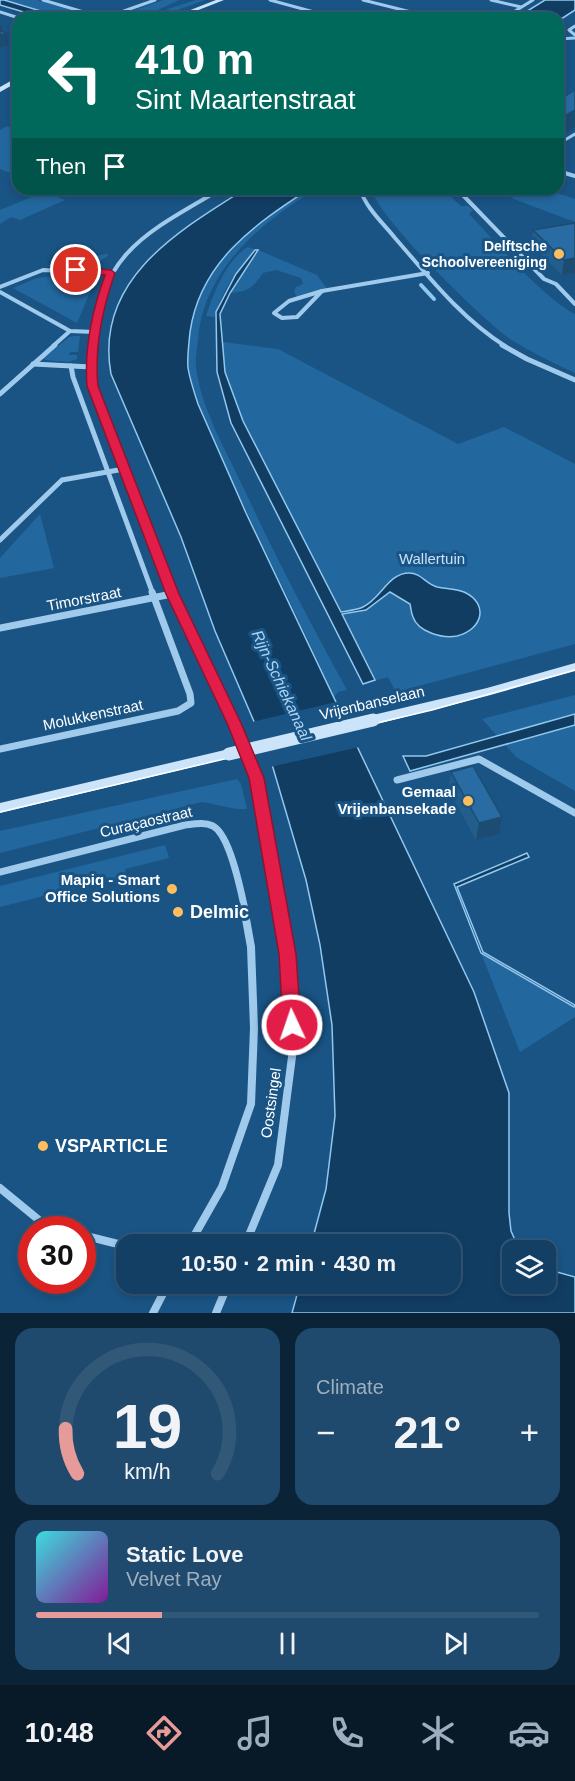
<!DOCTYPE html>
<html lang="en">
<head>
<meta charset="utf-8">
<style>
	:root { --surface:#133f64; --page:#204a6d; --text:#f1f3f6; --muted:#9dafbf; --line:#325878; --accent:#e69b98 }
	body { margin:0; font-family:Arial,sans-serif; background:var(--page); color:var(--text); height:100vh; display:flex; flex-direction:column; font-size:22px; white-space:nowrap }
	* { box-sizing:border-box; margin:0 }
	p { font-size:20px; color:var(--muted) }
	.icon { flex:none; width:33px; height:33px; fill:none; stroke:currentColor; stroke-width:2; stroke-linecap:round; stroke-linejoin:round }
	.map { position:relative; height:1313px; overflow:hidden }
	.panel { display:flex; flex-direction:column; gap:15px; padding:15px; background:#0a2337; flex:1 }
	.panel>* { flex:none }
	.top-card { position:absolute; left:12px; top:12px; width:552px; height:183px; border-radius:18px; box-shadow:0 3px 9px #0003,0 0 0 2px var(--line); background:#00695c; color:#fff; overflow:hidden }
	.fabs { position:absolute; left:502px; top:1240px; display:grid; gap:12px }
	.fabs a { display:grid; place-items:center; width:54px; height:54px; border-radius:12px; background:var(--surface); box-shadow:0 3px 9px #0003,0 0 0 2px var(--line); font-size:30px }
	.speed { position:absolute; left:18px; top:1216px; display:flex; gap:12px; font-size:30px; font-weight:700; text-align:center }
	.speed>* { display:grid; place-content:center; width:78px; height:78px; border-radius:50%; background:var(--surface); box-shadow:0 3px 9px #0003,0 0 0 2px var(--line); line-height:1 }
	.speed .limit { border:9px solid #d22; background:#fff; color:#111 }
	.pin { position:absolute; display:grid; place-items:center; width:51px; height:51px; color:#fff; margin:-26px; border:3px solid #fff; border-radius:50%; box-shadow:0 2px 6px #0007 }
	.me { position:absolute; width:66px; margin:-33px; rotate:357deg; stroke-linejoin:round; filter:drop-shadow(0 0 4px #0008) }
	.turn { display:flex; align-items:center; gap:21px; height:126px; padding:0 24px; font-size:27px }
	.turn .icon { width:78px; height:78px; stroke-width:2.5 }
	.turn b { display:block; font-size:42px; line-height:51px }
	.then { display:flex; align-items:center; height:57px; padding:0 24px; background:#0003; gap:12px; font-size:22px }
	.big { font-size:45px; font-weight:700; line-height:1.1 }
	.panel .card { flex:1; display:flex; flex-direction:column; justify-content:center; gap:9px; min-width:0; padding:0 21px; border-radius:18px; background:var(--page) }
	.panel .dial { align-items:center; gap:0 }
	.dial svg { height:156px; overflow:visible; fill:none; stroke:var(--line); stroke-width:7; stroke-linecap:round; text-anchor:middle }
	.dial text { fill:var(--text); stroke:none }
	.song { display:flex; align-items:center; gap:18px }
	.cover { width:72px; height:72px; border-radius:9px; background:linear-gradient(135deg,hsl(180 70% 55%),hsl(290 70% 35%)) }
	.played { height:6px; border-radius:3px; background:linear-gradient(90deg,var(--accent) 25%,var(--line) 25%) }
	.keys { display:flex; justify-content:space-around; direction:ltr }
	.heat { display:flex; justify-content:space-between; align-items:center; font-size:33px; direction:ltr }
	.panel .tiles { flex:1; display:grid; gap:15px; grid-template-columns:1fr 1fr }
	.card:last-child { grid-column:span 2 }
	.trip { position:absolute; left:116px; top:1234px; width:345px; height:60px; border-radius:18px; background:var(--surface); box-shadow:0 3px 9px #0003,0 0 0 2px var(--line); font-weight:700; line-height:60px; text-align:center }
	.tabs { display:flex; height:96px; justify-content:space-around; align-items:center; background:#081928; color:var(--muted) }
	.tabs .icon { width:42px; height:42px }
	.tabs .on { color:var(--accent) }
	.tabs b { font-size:27px; color:var(--text) }
	.map>svg:first-child { display:block }
</style>
</head>
<body>
<div class="map">
<svg width="575" height="1313" viewBox="0 0 575 1313">
	<rect width="100%" height="100%" fill="#195485"/>
	<g fill="#22689e">
		<polygon points="4,0 37,0 99,18 64,18"/>
		<polygon points="163,0 179,0 143,17 196,0 205,0 156,18 115,17"/>
		<polygon points="7,126 18,132 18,176 0,169 0,130"/>
		<path d="M309,189H317C260,222 203,271 198,340C197,349 195,359 196,368C202,411 227,452 245,491C276,558 311,624 347,690L338,692L334,697C301,621 262,547 228,471C213,439 195,406 189,370C185,350 189,317 198,299C221,248 264,218 309,189Z"/>
		<path d="M372,189H442L461,206H468L473,210L469,214C497,243 541,296 575,314V373C553,363 531,352 510,339C485,322 374,214 372,189Z"/>
		<polygon points="536,189 545,189 575,199 575,222 511,198"/>
		<polygon points="44,192 65,200 20,220 11,217 0,224 0,210"/>
		<path d="M248,247L255,250C239,268 220,292 215,317L206,316C214,292 227,259 248,247Z"/>
		<path d="M258,250L317,275L328,290L298,298L294,292L296,287L303,284L301,278L276,270L263,273C252,288 250,291 230,293Z"/>
		<polygon points="106,254 109,255 90,268 45,266"/>
		<polygon points="62,275 74,275 88,281 91,290 77,323 13,288 37,278"/>
		<polygon points="75,336 80,336 78,352 70,352 69,355 77,355 77,359 68,362 45,360 44,358 69,337"/>
		<polygon points="224,342 278,349 458,444 504,427 575,464 575,644 396,692 388,677 363,684 231,423 217,372 216,343"/>
		<polygon points="40,514 54,568 0,578 0,558"/>
		<polygon points="575,695 575,791 516,757 482,719"/>
		<path d="M237,779L241,784L247,809C231,810 218,804 202,802L0,853V831Z"/>
		<polygon points="165,845 169,858 125,869 126,875 0,907 0,886"/>
		<polygon points="481,953 575,1008 575,1017 520,1052"/>
	</g>
	<g fill="#113d63" stroke="#92c7ee" stroke-width="1.5">
		<polygon points="0,0 4,0 64,18 44,18 0,5"/>
		<polygon points="545,0 575,0 575,10 558,21 558,18 516,18"/>
		<path d="M245,189H309C254,225 200,262 190,332C189,343 187,357 188,368C190,380 194,392 198,404L246,513L474,992L509,1093V1213L511,1231L520,1251H513V1284H546V1269L575,1277V1313H292L300,1284H450V1245H311L326,1189L335,1116L332,1025L320,945L306,880L271,761L215,631L181,537L111,374C94,281 176,232 245,189Z"/>
		<path d="M255,250H258L230,293L220,314L225,372L243,421L341,612C347,611 357,610 363,607C381,599 388,573 409,573C421,573 426,584 437,587C446,589 455,588 464,592C490,604 482,630 457,636C443,639 418,632 413,617C411,613 411,608 410,604L390,592L366,610L342,614L375,680L363,684L231,423L217,372L216,312L236,274Z"/>
		<polygon points="575,714 575,725 410,771 403,756 426,756"/>
		<polygon points="527,853 529,857 457,887 483,952 575,1005 574,1007 481,953 454,884"/>
	</g>
	<polygon fill="#195485" points="340,701 360,747 270,767 252,722"/>
	<g fill="none" stroke-linecap="round" stroke-linejoin="round">
		<polyline stroke="#92c7ee" stroke-width="4" points="421,285 434,299"/>
		<g stroke="#9fcaec" stroke-width="3">
			<polyline points="43,0 104,18"/>
			<polyline points="270,0 336,18"/>
			<polyline points="363,0 435,18"/>
			<polyline points="491,0 521,7"/>
			<polyline points="0,12 19,18"/>
			<polyline points="187,13 207,18"/>
			<polyline points="104,18 155,0"/>
			<polyline points="504,18 533,0"/>
			<polyline points="575,26 569,30 575,35"/>
			<polyline points="558,39 575,38"/>
			<polyline points="9,84 18,86"/>
			<polyline points="558,144 575,134"/>
		</g>
		<g stroke="#9fcaec" stroke-width="4">
			<polyline points="558,171 575,176"/>
			<path d="M360,189C366,208 383,223 395,238C429,277 461,318 505,346"/>
			<polyline points="457,189 544,279 556,284 575,304"/>
			<polyline points="0,287 43,270 111,273"/>
			<polygon points="322,291 297,317 282,318 274,313 289,301"/>
			<polyline points="322,291 428,273"/>
			<polyline points="0,292 70,331 94,332"/>
			<polyline points="53,346 70,331"/>
			<path d="M93,346C99,252 148,232 221,189"/>
		</g>
		<g stroke="#9fcaec" stroke-width="5">
			<polyline points="93,345 93,386 172,594"/>
			<polyline points="502,345 527,359 575,380"/>
			<polyline points="33,364 91,367"/>
			<polyline points="71,366 73,377 153,594"/>
			<polyline points="0,394 55,345"/>
			<polyline points="0,540 62,480 124,469"/>
		</g>
		<g stroke="#9fcaec" stroke-width="7">
			<polyline points="171,592 234,723 257,778 281,910"/>
			<polyline points="0,628 172,594"/>
			<polyline points="0,749 178,711 191,703 190,694 152,592"/>
			<polyline points="397,780 479,759 575,813"/>
			<path d="M0,872L185,825C195,824 204,822 213,826C230,835 241,891 245,910"/>
		</g>
		<g stroke="#9fcaec" stroke-width="8">
			<polyline points="0,1188 45,1225 63,1230"/>
			<polyline points="82,1235 126,1246"/>
			<polyline points="189,1245 222,1187 251,1104 254,1028 251,947 244,908"/>
			<polyline points="245,1245 278,1165 293,1049 288,954 281,908"/>
			<polyline points="153,1313 168,1284"/>
			<polyline points="216,1313 228,1284"/>
		</g>
		<g fill="#cce4f9" fill-rule="evenodd">
			<polygon points="216,0 224,0 178,18 170,18"/>
			<polygon points="18,77 18,82 0,92 0,87"/>
			<polygon points="575,663 575,671 487,696 373,725 369,723 367,720 369,717 373,715 487,688"/>
			<polygon points="229,749 234,751 235,754 234,757 0,813 0,803"/>
		</g>
		<polyline stroke="#fff" stroke-width="1.5" points="0,812 432,710 575,670"/>
		<polyline stroke="#cce4f9" stroke-width="13" points="229,754 373,720"/>
	</g>
	<g fill="#225d8c">
		<polygon points="575,223 562,275 531,245 533,230"/>
		<polygon points="451,772 499,834 476,840 448,789"/>
	</g>
	<g fill="#1c4c72">
		<polygon points="2,25 3,34 7,33 9,45 0,48 0,26"/>
		<polygon points="575,110 575,127 558,138 558,120"/>
		<polygon points="575,258 575,273 562,275 564,260"/>
		<polygon points="502,817 499,834 476,840 479,823"/>
	</g>
	<g fill="#286ca3" stroke="#1c4c72" stroke-width="1.5">
		<polygon points="0,31 7,33 0,35"/>
		<polygon points="575,90 575,110 558,120 558,100"/>
		<polygon points="575,223 575,258 564,260 533,230"/>
		<polygon points="473,766 502,817 479,823 451,772"/>
	</g>
	<path fill="#e11d48" stroke="#92132f" stroke-width="1.5" d="M76,267L111,270L115,273C102,310 94,347 98,386L179,594L241,723L264,778L296,954L301,1025L298,1031L292,1033L286,1031L283,1025L279,954L249,778L227,723L166,594L87,386C84,347 92,311 105,275L73,272V268Z"/>
	<g fill="#ffbd5b" stroke="#195485" stroke-width="2">
		<circle cx="559" cy="254" r="6"/>
		<circle cx="468" cy="801" r="6"/>
		<circle cx="172" cy="889" r="6"/>
		<circle cx="178" cy="912" r="6"/>
		<circle cx="43" cy="1146" r="6"/>
	</g>
	<g text-anchor="middle" stroke-width="6" stroke-linejoin="round" paint-order="stroke">
		<g font-size="14" font-weight="bold" fill="#fff" stroke="#195485" text-anchor="end">
			<text x="547" y="251">Delftsche<tspan x="547" dy="16">Schoolvereeniging</tspan></text>
		</g>
		<g font-size="15" fill="#c4e2f9" stroke="#195485">
			<text x="432" y="564">Wallertuin</text>
		</g>
		<g font-size="15" fill="#fff" stroke="#195485">
			<text transform="translate(84 599) rotate(-11)" y="5">Timorstraat</text>
			<text transform="translate(372 703) rotate(-13)" y="5">Vrijenbanselaan</text>
			<text transform="translate(93 715) rotate(-12)" y="5">Molukkenstraat</text>
			<text transform="translate(146 822) rotate(-13)" y="5">Curaçaostraat</text>
			<text transform="translate(271 1103) rotate(-82)" y="5">Oostsingel</text>
		</g>
		<g font-size="15" font-weight="bold" fill="#fff" stroke="#195485" text-anchor="end">
			<text x="456" y="797">Gemaal<tspan x="456" dy="17">Vrijenbansekade</tspan></text>
			<text x="160" y="885">Mapiq - Smart<tspan x="160" dy="17">Office Solutions</tspan></text>
		</g>
		<g font-size="16" font-style="italic" fill="#abd4f3" stroke="#195485">
			<text transform="translate(282 685) rotate(65)" y="6">Rijn-Schiekanaal</text>
		</g>
		<g font-size="18" font-weight="bold" fill="#fff" stroke="#195485" text-anchor="start">
			<text x="190" y="918">Delmic</text>
			<text x="55" y="1152">VSPARTICLE</text>
		</g>
	</g>
</svg>
<div class="fabs">
<a><svg class="icon" aria-label="layers" viewBox="0 0 24 24"><path d="M12 4l9 5-9 5-9-5zM3 14l9 5 9-5"/></svg></a>
</div>
<div class="speed"><div class="limit">30</div></div>
<div class="pin" style="left:76px;top:270px;background:#d93025"><svg class="icon" aria-label="arrive" viewBox="0 0 24 24"><path d="M6 21V4h12l-3 4 3 4H6"/></svg></div>
<svg class="me" style="left:292px;top:1025px" viewBox="-20 -20 40 40"><circle r="17" fill="#e11d48" stroke="#fff" stroke-width="3"/><path d="M0-11L8 9 0 5-8 9z" fill="#fff"/></svg>
<div class="trip">10:50 · 2 min · 430 m</div>
<div class="top-card">
<div class="turn"><svg class="icon" aria-label="left" viewBox="0 0 24 24"><path d="M17 20v-9H6M10 6l-5 5 5 5"/></svg><div><b>410 m</b>Sint Maartenstraat</div></div>
<div class="then">Then<svg class="icon" aria-label="arrive" viewBox="0 0 24 24"><path d="M6 21V4h12l-3 4 3 4H6"/></svg></div>
</div>
</div>
<section class="panel">
<div class="tiles">
<div class="card dial"><svg viewBox="0 0 100 80">
<path d="M14 69A42 42 0 1 1 86 69"/>
<path d="M14 69A42 42 0 0 1 8 46" stroke="#e69b98"/>
<text x="50" y="56" font-size="32" font-weight="700">19</text>
<text x="50" y="72" font-size="11">km/h</text>
</svg></div>
<div class="card"><p>Climate</p>
<div class="heat"><a>−</a><b class="big">21°</b><a>+</a></div>
</div>
<div class="card">
<div class="song"><i class="cover"></i><div><b>Static Love</b><p>Velvet Ray</p></div></div>
<div class="played"></div>
<div class="keys"><svg class="icon" aria-label="previous" viewBox="0 0 24 24"><path d="M18 5L8 12l10 7zM5 5v14"/></svg><svg class="icon" aria-label="pause" viewBox="0 0 24 24"><path d="M8 5v14M16 5v14"/></svg><svg class="icon" aria-label="next" viewBox="0 0 24 24"><path d="M6 5l10 7-10 7zM19 5v14"/></svg></div>
</div>
</div>
</section>
<nav class="tabs">
<b>10:48</b>
<svg class="icon on" aria-label="directions" viewBox="0 0 24 24"><path d="M12 3l9 9-9 9-9-9zM9 14v-3h6M13 9l2 2-2 2"/></svg>
<svg class="icon" aria-label="music" viewBox="0 0 24 24"><path d="M9 18V5l10-2v13"/><circle cx="6" cy="18" r="3"/><circle cx="16" cy="16" r="3"/></svg>
<svg class="icon" aria-label="phone" viewBox="0 0 24 24"><path d="M5 4h4l2 5-3 2q2 4 5 5l2-3 5 2v4C11 20 4 13 5 4z"/></svg>
<svg class="icon" aria-label="climate" viewBox="0 0 24 24"><path d="M12 3v18M4 7l16 10M4 17L20 7"/></svg>
<svg class="icon" aria-label="car" viewBox="0 0 24 24"><path d="M5 17H2v-5l4-1 3-4h7l3 4 3 1v5h-3M9 17h6M6 11h13"/><circle cx="7" cy="17" r="2"/><circle cx="17" cy="17" r="2"/></svg>
</nav>
</body>
</html>
